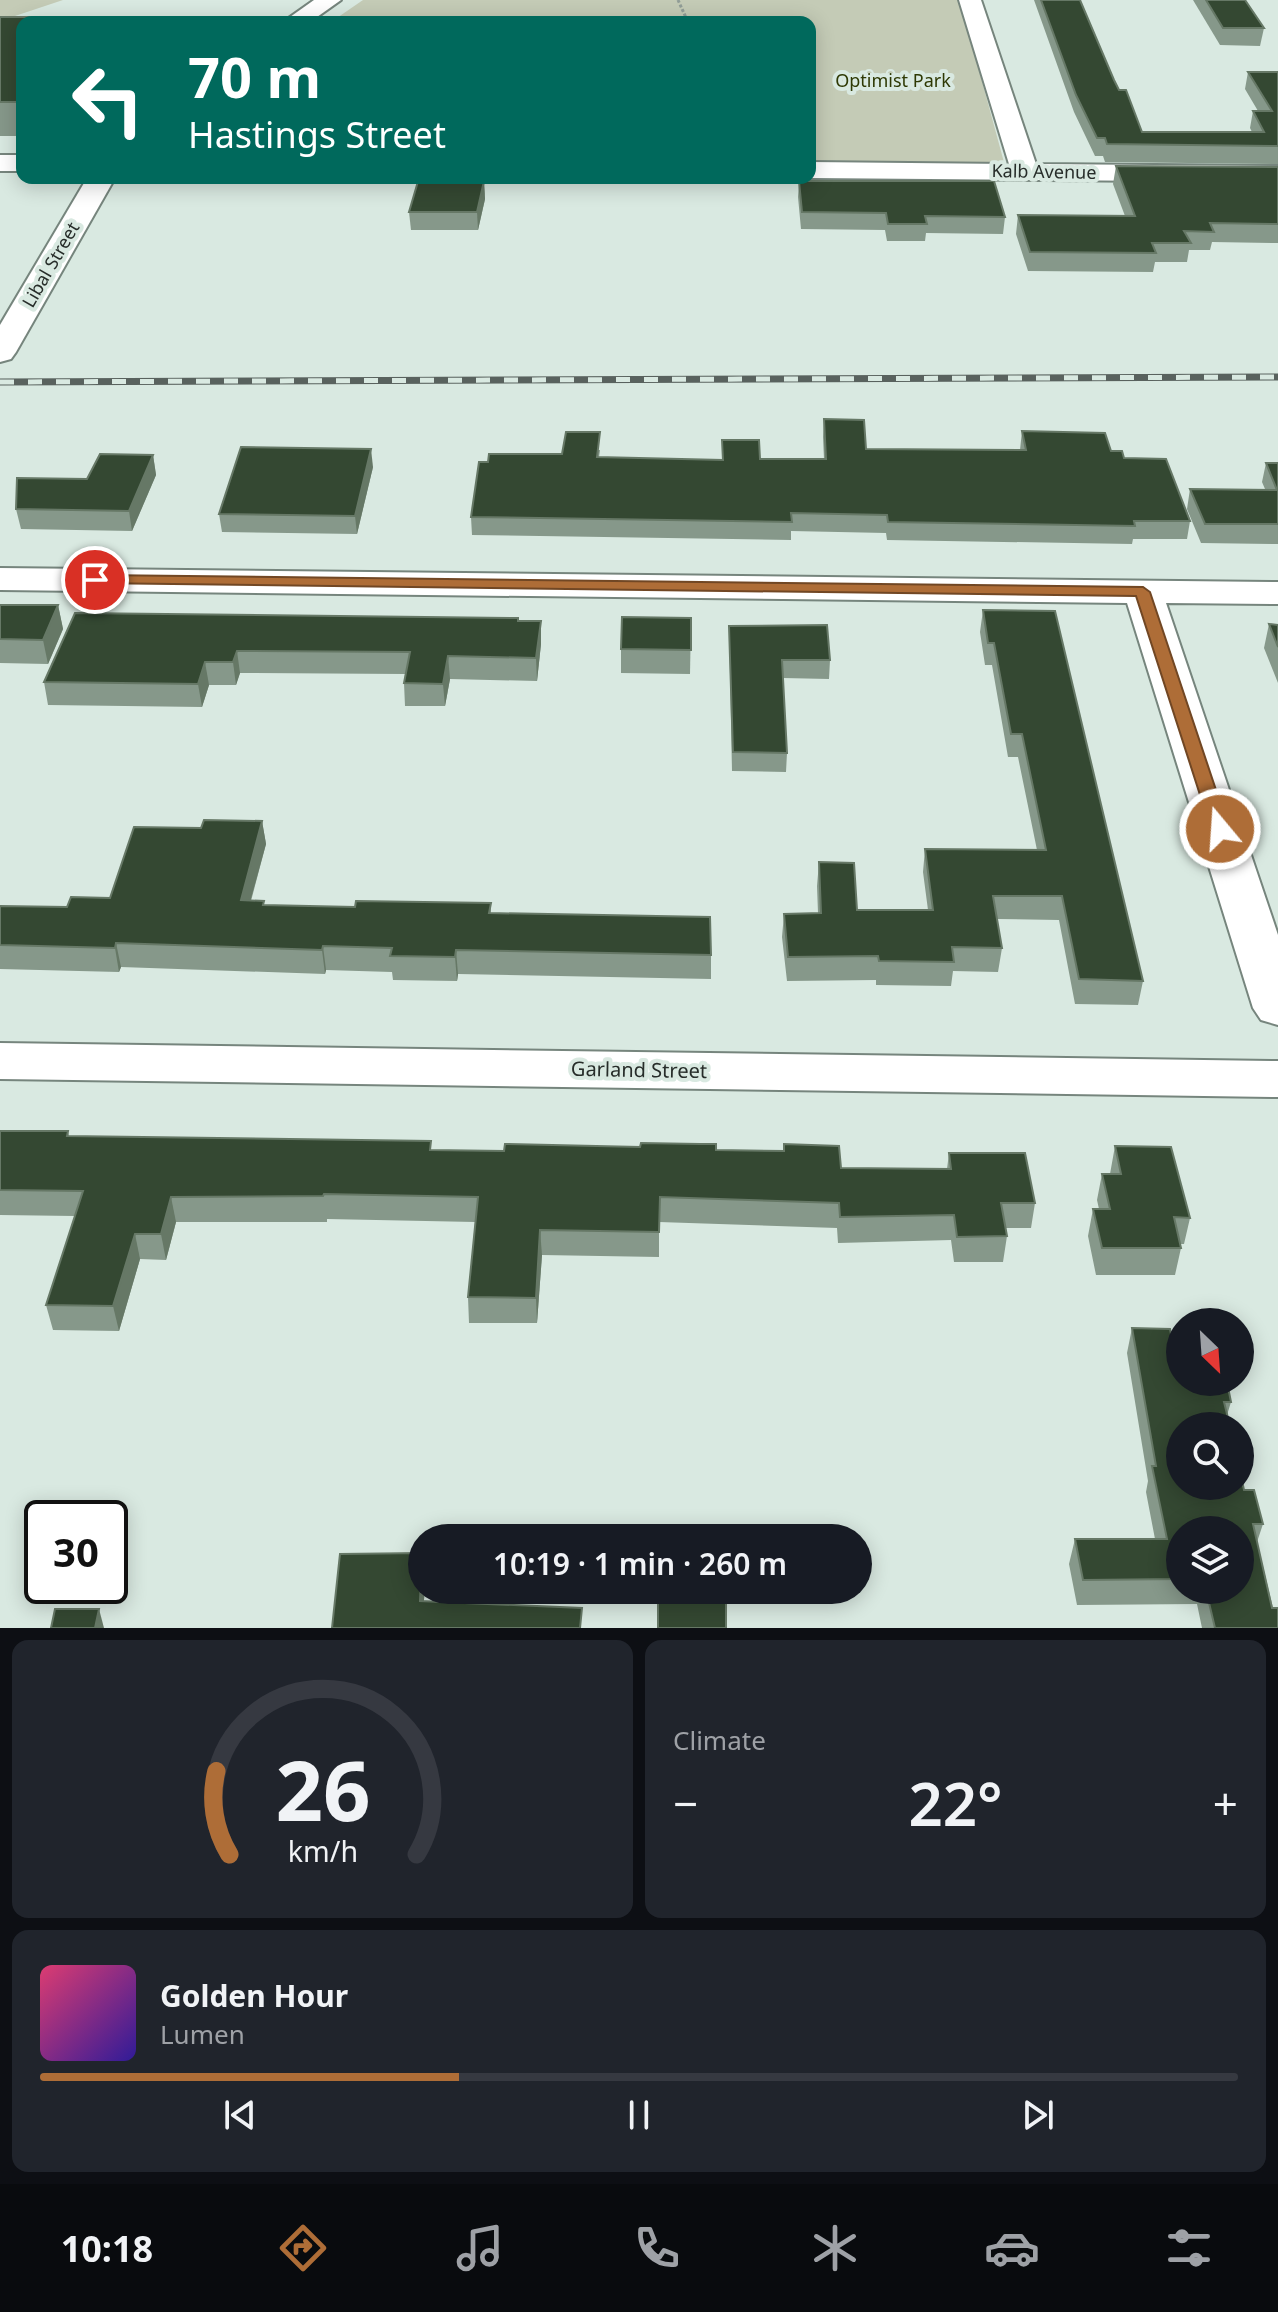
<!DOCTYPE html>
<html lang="en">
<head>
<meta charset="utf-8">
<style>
	:root { --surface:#171b24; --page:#20242c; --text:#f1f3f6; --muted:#9ea1a6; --line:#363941; --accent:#ae6d37 }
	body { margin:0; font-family:"Noto Sans",sans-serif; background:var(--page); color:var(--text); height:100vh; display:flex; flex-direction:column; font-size:30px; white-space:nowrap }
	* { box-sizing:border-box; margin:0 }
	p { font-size:26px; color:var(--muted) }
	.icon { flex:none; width:44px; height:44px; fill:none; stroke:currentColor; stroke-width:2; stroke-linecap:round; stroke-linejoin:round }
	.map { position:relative; height:1628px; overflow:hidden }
	.details { display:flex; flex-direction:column; gap:12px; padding:12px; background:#0d0f14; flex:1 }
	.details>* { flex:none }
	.top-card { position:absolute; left:16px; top:16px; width:800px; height:168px; border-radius:16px; box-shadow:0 4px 20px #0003; background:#00695c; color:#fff; overflow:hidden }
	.needle { width:52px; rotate:155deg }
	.buttons { position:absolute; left:1166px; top:1308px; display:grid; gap:16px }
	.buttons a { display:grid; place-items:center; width:88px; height:88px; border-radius:50%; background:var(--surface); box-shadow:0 4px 20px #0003; font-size:40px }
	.speed { position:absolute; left:24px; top:1500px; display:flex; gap:16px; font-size:40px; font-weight:700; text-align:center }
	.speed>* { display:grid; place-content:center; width:104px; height:104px; border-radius:50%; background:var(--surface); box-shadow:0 4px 20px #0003; line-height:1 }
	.speed .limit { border:4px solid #111; border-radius:12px; background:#fff; color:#111 }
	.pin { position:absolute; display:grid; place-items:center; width:68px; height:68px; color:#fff; margin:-34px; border:4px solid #fff; border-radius:50%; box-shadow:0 2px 8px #0007 }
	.me { position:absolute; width:88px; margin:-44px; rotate:342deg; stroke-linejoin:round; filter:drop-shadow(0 0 6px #0008) }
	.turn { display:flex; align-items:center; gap:28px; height:168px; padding:0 40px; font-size:36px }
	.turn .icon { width:104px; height:104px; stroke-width:2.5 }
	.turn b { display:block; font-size:56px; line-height:68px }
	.big { font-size:60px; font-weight:600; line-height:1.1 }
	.details .card { flex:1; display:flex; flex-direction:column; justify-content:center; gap:12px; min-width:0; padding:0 28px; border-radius:16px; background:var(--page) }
	.details .dial { align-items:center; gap:0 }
	.dial svg { height:208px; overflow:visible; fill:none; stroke:var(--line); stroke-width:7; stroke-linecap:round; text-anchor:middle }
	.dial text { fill:var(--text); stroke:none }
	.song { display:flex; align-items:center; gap:24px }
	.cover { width:96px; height:96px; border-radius:12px; background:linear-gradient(135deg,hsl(340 70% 55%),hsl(250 70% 35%)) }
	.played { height:8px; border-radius:4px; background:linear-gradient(90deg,var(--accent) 35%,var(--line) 35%) }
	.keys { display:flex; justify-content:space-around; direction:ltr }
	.heat { display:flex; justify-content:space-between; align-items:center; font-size:44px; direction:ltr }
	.details .tiles { flex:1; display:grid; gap:12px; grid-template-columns:1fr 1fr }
	.card:last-child { grid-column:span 2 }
	.trip { position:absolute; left:408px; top:1524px; width:464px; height:80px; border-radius:40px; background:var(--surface); box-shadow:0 4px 20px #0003; font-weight:600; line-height:80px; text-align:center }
	.tabs { display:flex; height:128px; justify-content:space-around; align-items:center; background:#090b0e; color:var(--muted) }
	.tabs .icon { width:56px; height:56px }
	.tabs .current { color:var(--accent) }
	.tabs b { font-size:36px; color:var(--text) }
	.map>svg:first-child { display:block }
</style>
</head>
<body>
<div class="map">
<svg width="1278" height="1628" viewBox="0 0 1278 1628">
	<rect width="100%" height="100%" fill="#d9e9e1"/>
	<g fill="#c4cbb6">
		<polygon points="0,0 63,0 0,21"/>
		<polygon points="363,0 960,0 1005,166 810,164 810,22 331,22"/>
	</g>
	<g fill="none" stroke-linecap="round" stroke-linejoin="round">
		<defs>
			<g id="minor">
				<polygon points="959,0 981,0 1036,164 1278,166 1278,182 810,178 810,162 1009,164"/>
				<rect x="0" y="155" width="22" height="16"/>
				<polygon points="0,568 1278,582 1278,604 1166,603 1278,935 1278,1025 1261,1020 1253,1008 1127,603 0,590"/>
				<polygon points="0,1043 1278,1061 1278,1097 0,1079"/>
			</g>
			<g id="tertiary">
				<polygon points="314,0 341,0 310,22 283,22"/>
				<polygon points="87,178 115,178 16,352 11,359 0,362 0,325"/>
			</g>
		</defs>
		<use href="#minor" stroke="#76857d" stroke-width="4"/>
		<use href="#tertiary" stroke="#76857d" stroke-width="4"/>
		<g stroke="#919d97" stroke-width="3" stroke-dasharray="3 2" stroke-linecap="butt">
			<polyline points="678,0 688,22"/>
			<polyline points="417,22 422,17"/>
		</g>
		<use href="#minor" fill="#fff" fill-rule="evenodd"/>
		<use href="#tertiary" fill="#fff" fill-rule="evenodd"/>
		<defs>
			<polyline id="rail" points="0,382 1278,377"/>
		</defs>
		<use href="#rail" stroke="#59625e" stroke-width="7"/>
		<use href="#rail" stroke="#d9e9e1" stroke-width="5" stroke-dasharray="14" stroke-linecap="butt"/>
	</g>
	<g fill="#86988a" fill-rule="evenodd">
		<polygon points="1034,0 1080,0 1114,80 1142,132 1252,132 1250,128 1253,111 1258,111 1245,89 1248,72 1278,72 1278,164 1105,162 1103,156 1095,156 1074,112"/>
		<polygon points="1193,0 1245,0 1264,28 1260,46 1220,45"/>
		<polygon points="0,17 54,17 55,22 22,22 22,136 0,136"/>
		<polygon points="1116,166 1278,167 1278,243 1212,242 1210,250 1189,250 1187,262 1155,262 1153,272 1028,271 1016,234 1018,215 1125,216 1113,184"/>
		<polygon points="484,181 485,199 478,230 411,230 409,212"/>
		<polygon points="799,181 1005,217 1003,234 926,233 925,241 887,241 885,230 801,229 798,197"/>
		<polygon points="824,419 866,449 1020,450 1022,431 1111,451 1124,458 1190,521 1187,539 1133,539 1132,544 887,540 886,533 791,531 791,540 472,535 471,517 562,454 600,450 599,457 722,460 722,440 760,459 824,459 823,437"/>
		<polygon points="153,455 156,475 132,531 21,529 16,509 87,479"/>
		<polygon points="1266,463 1278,463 1278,544 1201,543 1187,509 1190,489 1265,489 1262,482"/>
		<polygon points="373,467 357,534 222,532 219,514"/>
		<polygon points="0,605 58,605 63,629 48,664 0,663"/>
		<polygon points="983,610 1143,981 1138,1005 1075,1004 1059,920 997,919 1002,948 998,972 953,971 951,986 876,985 876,980 787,981 782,937 784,914 818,913 817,886 819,862 857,910 928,910 923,872 925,849 1037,850 1018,757 1008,757 992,665 985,665 980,632"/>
		<polygon points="75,613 519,621 541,644 537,681 450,679 445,706 405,706 404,683 405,674 240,673 236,685 209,685 202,707 48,705 44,682"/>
		<polygon points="691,618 690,674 621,673 621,649"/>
		<polygon points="1269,624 1278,625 1278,683 1264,648"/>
		<polygon points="729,626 830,660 829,679 783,678 787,753 786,772 732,771"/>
		<polygon points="262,821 266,844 251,901 264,901 264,905 355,907 491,903 491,913 711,955 711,979 458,974 457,981 393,980 392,972 326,970 325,974 121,967 119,972 0,969 0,906 67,907 110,898 201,828"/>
		<polygon points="0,1131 68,1131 69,1136 431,1141 431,1150 716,1150 841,1168 947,1169 949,1153 1035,1203 1031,1228 1006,1228 1007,1236 1003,1262 954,1262 951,1240 838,1243 837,1228 659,1222 659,1257 542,1255 537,1323 469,1323 468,1297 475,1222 327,1219 327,1222 176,1222 166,1260 140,1259 119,1331 53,1330 46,1305 75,1216 0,1215"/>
		<polygon points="1115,1146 1190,1218 1184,1244 1180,1244 1181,1248 1175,1275 1096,1275 1088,1236 1093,1209 1099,1209 1097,1200 1102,1174 1110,1174"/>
		<path d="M1132,1328L1175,1354L1231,1402L1227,1415L1244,1490L1263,1524L1257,1542L1278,1628H1202L1197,1604L1077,1605L1069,1564L1075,1539H1155L1146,1492L1148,1481L1127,1353ZM1180,1530L1240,1590H1180Z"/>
	</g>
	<g fill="#667866">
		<polygon points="484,181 485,199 478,230 477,212"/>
		<polygon points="371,449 373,467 357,534 355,516"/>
		<polygon points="153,455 156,475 132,531 129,511"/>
		<polygon points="58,605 63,629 48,664 43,640"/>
		<polygon points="541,621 541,644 537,681 536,658"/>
		<polygon points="237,651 240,673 236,685 233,662"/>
		<polygon points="448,656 450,679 445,706 443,684"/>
		<polygon points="205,662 209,685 202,707 198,684"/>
		<polygon points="262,821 266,844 244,924 241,900"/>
		<polygon points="116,943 121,967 119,972 115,948"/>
		<polygon points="323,946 326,970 325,974 322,950"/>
		<polygon points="456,950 458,974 457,981 455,957"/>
		<polygon points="171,1197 176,1222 166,1260 161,1234"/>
		<polygon points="540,1230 542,1255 537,1323 536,1298"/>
		<polygon points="135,1234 140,1259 119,1331 113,1306"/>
		<polygon points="422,1580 422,1590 425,1590 422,1620 420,1601"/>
		<polygon points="99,1609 104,1628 95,1628"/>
	</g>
	<g fill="#344832" stroke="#667866" stroke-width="2">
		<polygon points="1041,0 1080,0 1114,80 1119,90 1126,90 1142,132 1264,132 1253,111 1272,111 1248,72 1278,72 1278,146 1107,144 1105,138 1097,138 1076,95"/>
		<polygon points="1206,0 1245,0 1264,28 1223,28"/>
		<polygon points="0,17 54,17 50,22 22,22 22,102 0,102"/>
		<polygon points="1116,166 1278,167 1278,224 1210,223 1214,232 1184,231 1191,243 1152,243 1156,253 1030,252 1018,215 1135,216"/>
		<polygon points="419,178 484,181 477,212 409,212"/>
		<polygon points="799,181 994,181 1005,217 925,216 927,224 888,224 886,213 802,212"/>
		<polygon points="824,419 864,420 866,449 1026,450 1022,431 1105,433 1111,451 1122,451 1124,458 1166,459 1190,521 1134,521 1135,526 888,522 887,515 791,513 792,522 471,517 479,462 488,462 489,454 562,454 566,432 600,432 597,457 723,460 722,440 759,440 760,459 826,459"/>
		<polygon points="241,447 371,449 355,516 219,514"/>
		<polygon points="100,454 153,455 129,511 16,509 17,478 87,479"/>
		<polygon points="1266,463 1278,463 1278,524 1205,524 1190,489 1277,490"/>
		<polygon points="0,605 58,605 43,640 0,639"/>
		<polygon points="983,610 1055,611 1143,981 1079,979 1062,896 993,896 1002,948 952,947 954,962 879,961 878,956 788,957 784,914 821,913 819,862 854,863 857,910 933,910 925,849 1046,850 1022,734 1011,734 994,643 988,643"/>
		<polygon points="75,613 518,618 518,621 541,621 536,658 448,656 443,684 404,683 410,652 237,651 233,662 205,662 198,684 44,682"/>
		<polygon points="622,617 691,618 691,650 621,649"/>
		<polygon points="1269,624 1278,625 1278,647"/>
		<polygon points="827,625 830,660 782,660 787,753 733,752 729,626"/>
		<polygon points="204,820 262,821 241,900 264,901 263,905 355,907 356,901 491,903 489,913 710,917 711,955 456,950 455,957 390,956 392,948 323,946 322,950 116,943 115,948 0,945 0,906 67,907 71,897 110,898 134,827 201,828"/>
		<polygon points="0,1131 68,1131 67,1136 431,1141 430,1150 504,1151 505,1144 640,1147 641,1143 700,1144 716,1144 716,1150 784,1151 784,1144 839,1146 841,1168 951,1169 949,1153 1025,1153 1035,1203 1001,1203 1007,1236 957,1237 954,1215 840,1217 839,1203 660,1197 659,1232 540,1230 536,1298 468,1297 478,1197 324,1194 323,1196 171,1197 161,1234 135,1234 113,1306 46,1305 83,1191 0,1190"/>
		<polygon points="1115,1146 1171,1147 1190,1218 1174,1217 1181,1248 1102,1248 1093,1209 1110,1209 1102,1174 1121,1174"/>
		<polygon points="1132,1328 1170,1329 1175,1354 1180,1354 1180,1382 1227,1382 1231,1402 1224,1402 1230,1426 1180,1426 1180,1486 1240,1486 1240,1472 1244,1490 1254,1490 1263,1524 1253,1524 1272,1608 1278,1608 1278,1628 1215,1628 1206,1590 1240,1590 1240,1530 1180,1530 1180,1579 1083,1580 1075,1539 1167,1539 1152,1466 1156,1466"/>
		<polygon points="422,1553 420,1601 582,1608 580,1628 332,1628 340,1554"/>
		<polygon points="658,1602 726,1603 726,1628 658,1628"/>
		<polygon points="55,1609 99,1609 95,1628 51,1628"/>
	</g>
	<polygon fill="#ae6d37" stroke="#714724" stroke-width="2" points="95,575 1143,587 1150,592 1229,829 1220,835 1211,829 1136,596 90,583 90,576"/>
	<g text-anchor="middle" stroke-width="8" stroke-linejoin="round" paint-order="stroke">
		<g font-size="18" fill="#2e3904" stroke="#d9e9e1">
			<text x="893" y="87">Optimist Park</text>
		</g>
		<g font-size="18" fill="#272d2a" stroke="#d9e9e1">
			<text transform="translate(1044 172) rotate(1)" y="6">Kalb Avenue</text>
			<text transform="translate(51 265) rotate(-60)" y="6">Libal Street</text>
		</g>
		<g font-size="20" fill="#272d2a" stroke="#d9e9e1">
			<text transform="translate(639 1070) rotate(1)" y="7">Garland Street</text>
		</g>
	</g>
</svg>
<div class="buttons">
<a><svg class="needle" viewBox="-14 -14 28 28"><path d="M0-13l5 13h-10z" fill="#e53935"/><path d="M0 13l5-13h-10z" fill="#9ea1a6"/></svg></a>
<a><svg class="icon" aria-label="search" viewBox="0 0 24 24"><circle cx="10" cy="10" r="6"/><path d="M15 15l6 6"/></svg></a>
<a><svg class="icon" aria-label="layers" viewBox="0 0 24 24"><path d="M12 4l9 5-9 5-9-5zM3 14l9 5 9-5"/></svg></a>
</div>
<div class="speed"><div class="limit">30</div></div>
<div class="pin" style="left:95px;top:580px;background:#d93025"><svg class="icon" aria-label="arrive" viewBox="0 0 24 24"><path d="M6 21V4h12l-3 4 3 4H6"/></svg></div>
<svg class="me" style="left:1220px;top:829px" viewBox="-20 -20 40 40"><circle r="17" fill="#ae6d37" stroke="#fff" stroke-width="3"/><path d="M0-11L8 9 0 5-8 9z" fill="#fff"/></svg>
<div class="trip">10:19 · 1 min · 260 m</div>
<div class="top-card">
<div class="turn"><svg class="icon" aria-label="left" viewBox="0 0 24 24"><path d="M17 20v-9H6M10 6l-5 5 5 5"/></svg><div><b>70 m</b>Hastings Street</div></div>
</div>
</div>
<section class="details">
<div class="tiles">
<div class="card dial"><svg viewBox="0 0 100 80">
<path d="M14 69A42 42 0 1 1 86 69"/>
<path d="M14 69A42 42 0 0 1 9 37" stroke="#ae6d37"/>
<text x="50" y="56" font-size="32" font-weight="700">26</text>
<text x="50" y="72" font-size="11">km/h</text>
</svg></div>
<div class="card"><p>Climate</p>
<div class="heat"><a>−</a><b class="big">22°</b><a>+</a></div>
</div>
<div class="card">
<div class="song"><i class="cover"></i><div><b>Golden Hour</b><p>Lumen</p></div></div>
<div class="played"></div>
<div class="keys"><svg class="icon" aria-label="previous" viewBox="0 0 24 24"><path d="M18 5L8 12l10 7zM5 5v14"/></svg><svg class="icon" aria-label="pause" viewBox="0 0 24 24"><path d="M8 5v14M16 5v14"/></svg><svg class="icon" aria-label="next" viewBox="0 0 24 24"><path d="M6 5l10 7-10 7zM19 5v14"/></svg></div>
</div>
</div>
</section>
<nav class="tabs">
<b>10:18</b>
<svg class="icon current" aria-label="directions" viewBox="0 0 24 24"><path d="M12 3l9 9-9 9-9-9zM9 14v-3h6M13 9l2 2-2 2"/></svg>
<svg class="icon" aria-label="music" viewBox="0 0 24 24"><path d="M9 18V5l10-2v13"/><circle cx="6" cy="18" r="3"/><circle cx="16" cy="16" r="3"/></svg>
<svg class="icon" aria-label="phone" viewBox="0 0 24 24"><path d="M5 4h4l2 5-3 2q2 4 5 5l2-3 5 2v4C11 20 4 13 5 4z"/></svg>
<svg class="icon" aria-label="climate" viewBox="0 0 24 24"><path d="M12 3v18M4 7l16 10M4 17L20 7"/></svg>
<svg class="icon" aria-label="car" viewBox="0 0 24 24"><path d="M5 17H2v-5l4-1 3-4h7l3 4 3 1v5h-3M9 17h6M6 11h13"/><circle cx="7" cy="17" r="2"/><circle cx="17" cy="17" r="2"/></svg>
<svg class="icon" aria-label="filters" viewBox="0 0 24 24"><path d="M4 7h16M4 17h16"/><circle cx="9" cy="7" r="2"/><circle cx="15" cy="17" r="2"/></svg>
</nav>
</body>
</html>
